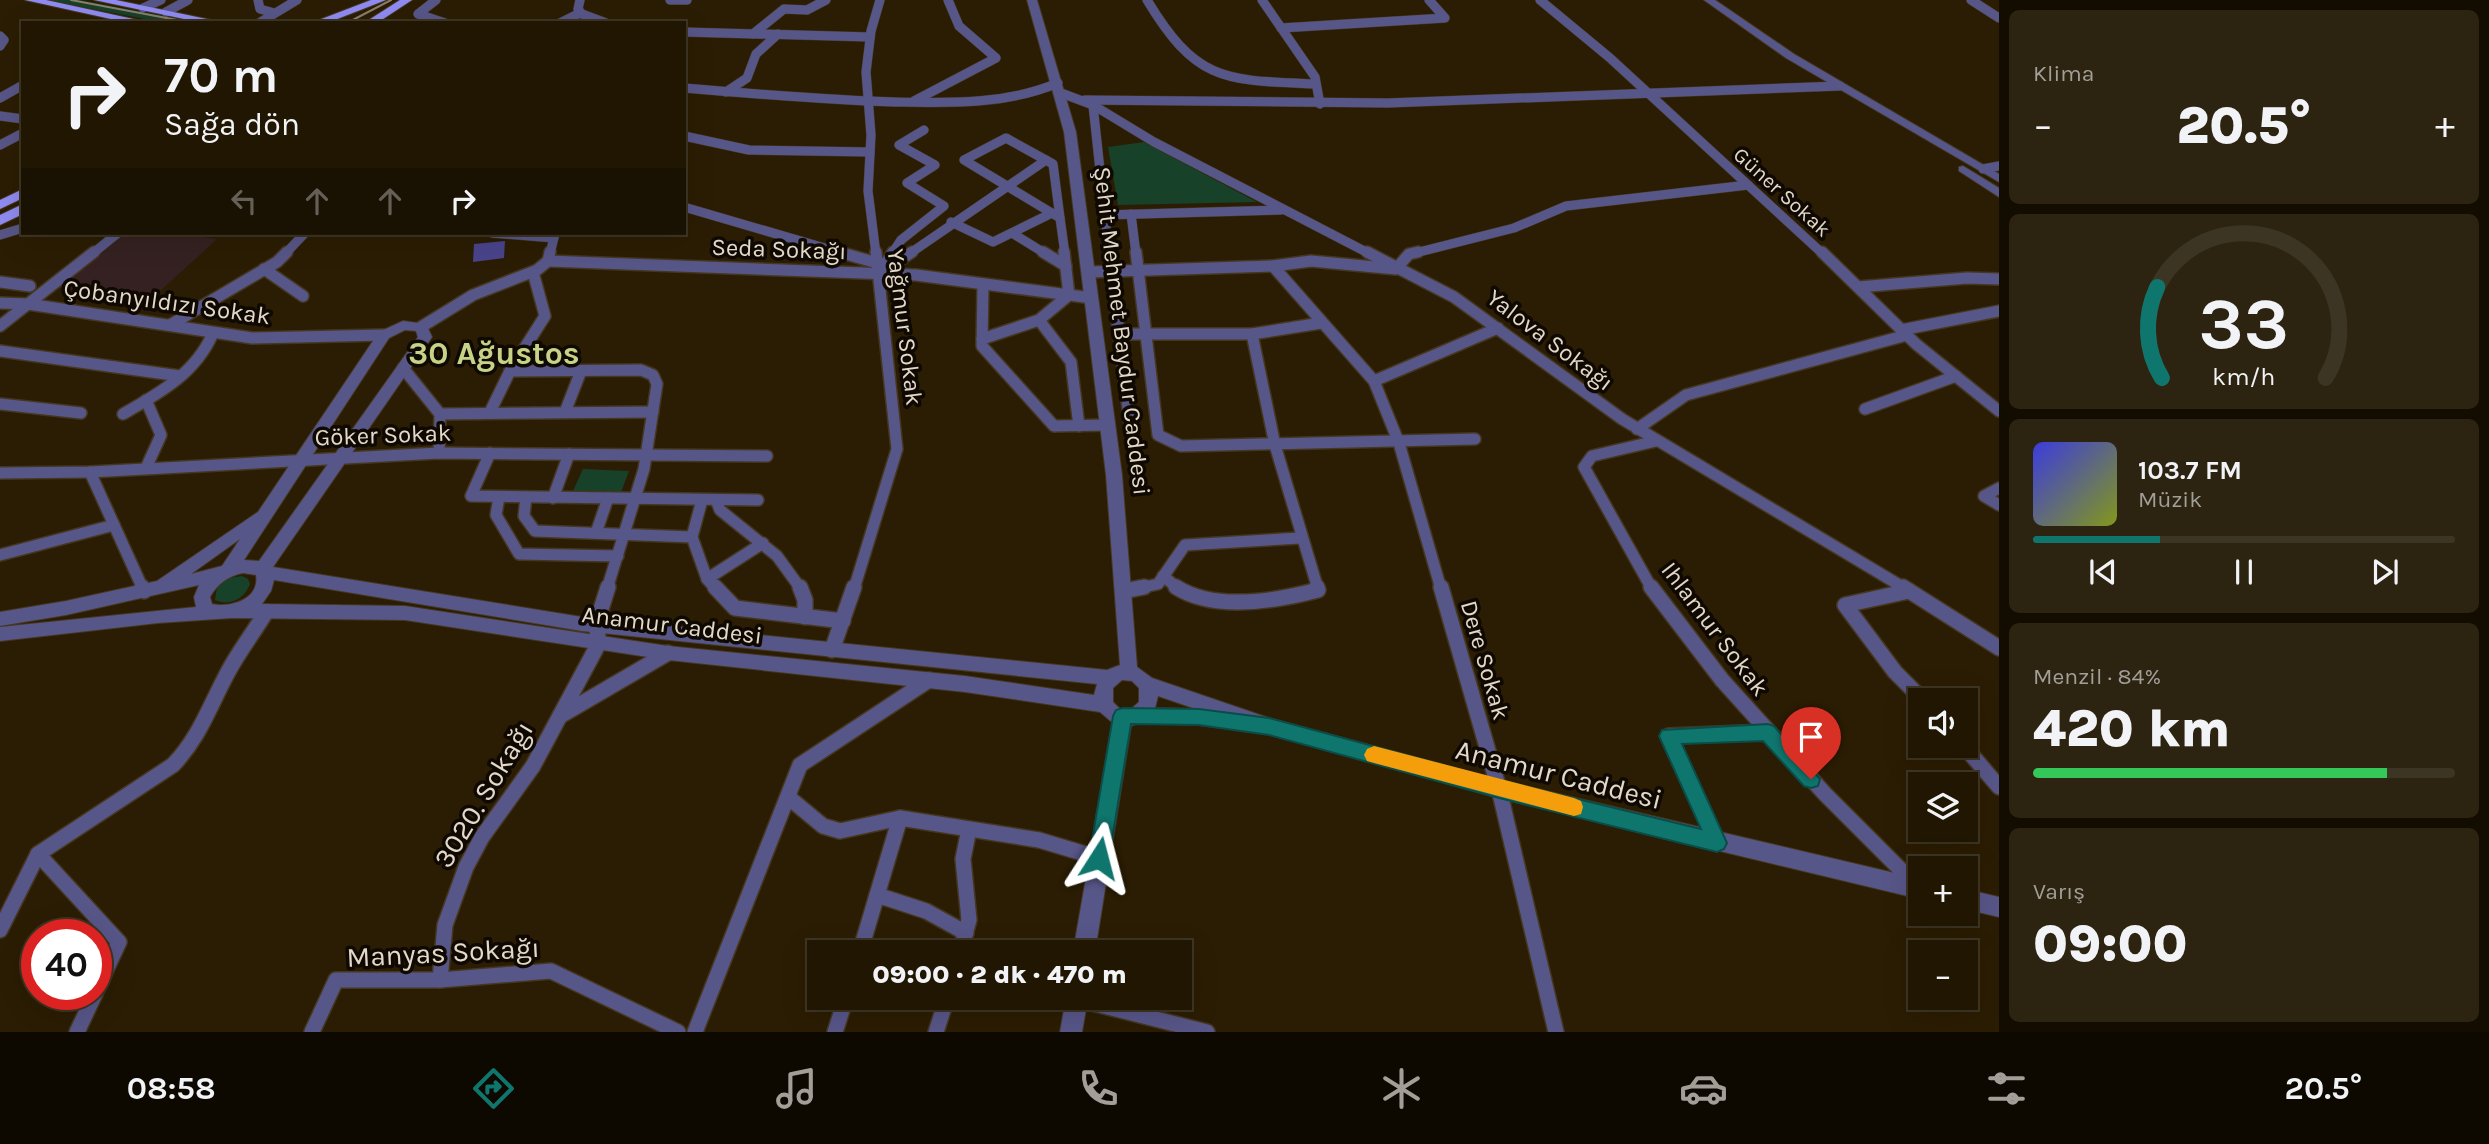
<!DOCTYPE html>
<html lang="tr">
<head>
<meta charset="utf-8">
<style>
	:root { --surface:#201602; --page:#2d2311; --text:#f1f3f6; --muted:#a29f99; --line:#3d3524; --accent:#0f766e }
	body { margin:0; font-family:Karla,sans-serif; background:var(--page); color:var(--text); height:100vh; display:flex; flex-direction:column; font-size:26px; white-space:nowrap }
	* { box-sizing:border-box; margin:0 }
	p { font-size:23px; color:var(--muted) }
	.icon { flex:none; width:38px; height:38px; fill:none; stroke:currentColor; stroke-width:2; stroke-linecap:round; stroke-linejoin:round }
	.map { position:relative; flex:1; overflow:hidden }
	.details { display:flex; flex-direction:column; gap:10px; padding:10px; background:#120c01; width:490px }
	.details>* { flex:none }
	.top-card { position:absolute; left:21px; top:21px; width:665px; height:214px; border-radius:0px; box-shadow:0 7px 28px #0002,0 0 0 2px var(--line); background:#201602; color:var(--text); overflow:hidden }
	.fabs { position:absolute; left:1908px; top:688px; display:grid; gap:14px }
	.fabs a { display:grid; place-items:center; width:70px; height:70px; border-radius:0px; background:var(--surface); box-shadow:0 7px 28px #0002,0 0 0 2px var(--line); font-size:35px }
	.speed { position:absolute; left:21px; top:919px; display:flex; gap:14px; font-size:35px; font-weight:700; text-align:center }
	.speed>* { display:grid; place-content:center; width:91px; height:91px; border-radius:50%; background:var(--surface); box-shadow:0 7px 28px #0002,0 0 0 2px var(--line); line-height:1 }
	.speed .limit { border:10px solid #d22; background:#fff; color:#111 }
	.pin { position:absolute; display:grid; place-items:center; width:60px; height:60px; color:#fff; margin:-72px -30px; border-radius:50% 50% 50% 0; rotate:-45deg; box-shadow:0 0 7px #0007 }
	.pin .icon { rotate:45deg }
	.me { position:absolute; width:77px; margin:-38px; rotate:9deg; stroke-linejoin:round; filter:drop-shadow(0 0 5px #0008) }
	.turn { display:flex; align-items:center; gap:24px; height:147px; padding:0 28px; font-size:32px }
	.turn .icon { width:91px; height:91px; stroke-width:2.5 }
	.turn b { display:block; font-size:49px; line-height:60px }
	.lanes { display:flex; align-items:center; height:66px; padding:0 28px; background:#0003; justify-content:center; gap:35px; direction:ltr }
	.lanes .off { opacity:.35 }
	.big { font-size:52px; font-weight:800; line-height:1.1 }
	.details .card { flex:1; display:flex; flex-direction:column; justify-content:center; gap:10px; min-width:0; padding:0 24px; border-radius:10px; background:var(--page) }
	.details .dial { align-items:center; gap:0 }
	.dial svg { height:182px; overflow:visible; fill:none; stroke:var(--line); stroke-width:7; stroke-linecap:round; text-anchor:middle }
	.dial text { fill:var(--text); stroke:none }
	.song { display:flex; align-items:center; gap:21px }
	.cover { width:84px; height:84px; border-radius:10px; background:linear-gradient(135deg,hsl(240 70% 55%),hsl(70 70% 35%)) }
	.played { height:7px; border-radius:4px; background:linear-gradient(90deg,var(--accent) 30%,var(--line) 30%) }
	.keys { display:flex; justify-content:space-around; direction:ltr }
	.heat { display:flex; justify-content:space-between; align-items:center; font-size:38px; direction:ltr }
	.charge { height:10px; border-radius:5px; background:linear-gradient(90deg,#34c759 84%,var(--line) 0) }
	.trip { position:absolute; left:807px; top:940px; width:385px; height:70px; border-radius:0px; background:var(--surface); box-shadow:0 7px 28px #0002,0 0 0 2px var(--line); font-weight:800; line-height:70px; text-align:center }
	.menu { display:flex; height:112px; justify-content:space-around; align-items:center; background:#0d0901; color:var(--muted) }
	.menu .icon { width:49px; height:49px }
	.menu .active { color:var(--accent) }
	.menu b { font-size:32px; color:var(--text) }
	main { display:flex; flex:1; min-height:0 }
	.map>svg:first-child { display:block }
</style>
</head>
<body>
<main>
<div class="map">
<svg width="1999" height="1032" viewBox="0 0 1999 1032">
	<rect width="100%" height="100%" fill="#2b1d03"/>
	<polygon fill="#352122" points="125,233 176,233 217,239 149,301 59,288"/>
	<g fill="#174129">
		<polygon points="46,0 79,0 180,19 166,23"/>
		<polygon points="1144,142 1257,202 1118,205 1108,147"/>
		<polygon points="583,469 629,471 620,495 572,493"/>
		<path d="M242,576L248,579L250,584C245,598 230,607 215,600L217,587L228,578Z"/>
	</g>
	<polygon fill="#4a448c" points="505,241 504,258 473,262 474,244"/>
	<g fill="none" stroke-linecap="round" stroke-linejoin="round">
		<defs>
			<g id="minor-far2">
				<polyline points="258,0 260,9 274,13"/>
				<polyline points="436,0 418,14 445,23"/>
				<polyline points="580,0 578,9 582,14 606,23"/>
				<polyline points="670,0 687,0"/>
				<path d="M1147,0C1197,83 1225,80 1316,84"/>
				<polyline points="1262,0 1315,77 1320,104"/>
				<polyline points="1540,0 1610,58 1823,254"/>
				<polyline points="1971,0 1999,18"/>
				<polyline points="143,8 161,0"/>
				<polyline points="166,12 188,0"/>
				<polyline points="259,23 297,0"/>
				<polyline points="560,23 580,13"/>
				<polyline points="1281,28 1445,18 1429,0"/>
				<polyline points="684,32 870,37"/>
				<polyline points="753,34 784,9 807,10 826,0"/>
				<polyline points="0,36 4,40 0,46"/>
				<path d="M684,88C754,94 824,100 894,102C950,103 1005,105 1058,83"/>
				<polyline points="726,92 747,78 756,54 778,34"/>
				<polyline points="1061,93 1093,105 1154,142 1370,254"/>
				<polyline points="0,98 23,85"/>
				<polyline points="1085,100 1388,103 1840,86"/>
				<polyline points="914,101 996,58 959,26 948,0"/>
				<polyline points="1093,105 1109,254"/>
				<polyline points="0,116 23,119"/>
				<polyline points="684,136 749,150 870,152"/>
				<polygon points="1006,138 1053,164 1060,218 964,160"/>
				<polyline points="0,145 23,133"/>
				<polyline points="1983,169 1999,166"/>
				<polyline points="684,207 845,254"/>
				<polyline points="1131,214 1136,254"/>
				<polyline points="1105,215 1281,210"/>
				<polyline points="1060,218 1065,254"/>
				<polyline points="951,222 993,242 1052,213"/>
				<polyline points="492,233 554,238"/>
				<polyline points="1012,233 1046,254"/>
				<polyline points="0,235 23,228"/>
				<polyline points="92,254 118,233"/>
				<polyline points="285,254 305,233"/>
				<polyline points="550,254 555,233"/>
				<polyline points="876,254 868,191 871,135 866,72 871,31 880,0"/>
				<polyline points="892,254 901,240 944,206 907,183 935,165 899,145 924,130"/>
				<polyline points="909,254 1046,160"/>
				<polyline points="1411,254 1514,228 1566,206 1748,185"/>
			</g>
			<g id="minor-far1">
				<polyline points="839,252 877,263"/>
				<polyline points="1043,252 1066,266"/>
				<polyline points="1109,252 1130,425"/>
				<polyline points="1136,252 1158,435 1181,446 1475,439"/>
				<polyline points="1367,252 1454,297 1622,419 1906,589"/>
				<polyline points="1822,252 1916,344 1999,411"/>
				<polyline points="548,261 916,275 1092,298"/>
				<polyline points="1273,266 1374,381 1399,443 1441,589"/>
				<polyline points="264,269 303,296"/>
				<polyline points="885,270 912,252"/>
				<polyline points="1089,272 1273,266 1311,261 1396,269 1409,254 1418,252"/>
				<polyline points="879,274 893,252"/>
				<polyline points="0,282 30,286"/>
				<polyline points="983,284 982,346 1054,426 1108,425"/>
				<polyline points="1858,287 1967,278 1999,279"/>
				<polyline points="0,303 28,304 252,338 384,335"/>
				<polyline points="1039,320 1071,362 1079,426"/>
				<polyline points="170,325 277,262 287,252"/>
				<polyline points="0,326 94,252"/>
				<polyline points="421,327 473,295 537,270 548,261 550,252"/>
				<polyline points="1901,330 1999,311"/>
				<polyline points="1120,334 1252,334 1275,445 1318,589"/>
				<polyline points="1252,334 1321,323"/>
				<polyline points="982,339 1039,320 1069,295 1064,252"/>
				<polyline points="0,351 180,376"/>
				<polyline points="403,368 440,414 439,453"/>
				<polyline points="510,371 545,316 533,272"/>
				<polyline points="1374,381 1498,328"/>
				<polyline points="146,400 161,435 146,468"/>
				<polyline points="0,404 81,413"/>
				<polyline points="1865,409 1956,376"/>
				<polyline points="490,412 510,371 641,370 653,375 657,384 644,469 607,589"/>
				<polyline points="565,412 581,371"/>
				<path d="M123,414C160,393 196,373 213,333"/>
				<polyline points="440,414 653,412"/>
				<polyline points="1637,429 1686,395 1907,335"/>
				<polyline points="490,453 471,496 758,500"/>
				<polyline points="90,472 143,589"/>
				<polyline points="0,473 90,472 439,453 767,456"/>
				<polyline points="1999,488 1984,496 1999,505"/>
				<polyline points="499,497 496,515 519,554 618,556"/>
				<polyline points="526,497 524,516 535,531 692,537 707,579 716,589"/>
				<polyline points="553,498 569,454"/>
				<polyline points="716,500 720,510 777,556 801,589"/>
				<polyline points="596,533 608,498"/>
				<polyline points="692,537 702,500"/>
				<polyline points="0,555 114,525"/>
				<polyline points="1163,576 1179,589"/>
				<polyline points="707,579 763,543"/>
				<polyline points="854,589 897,449 876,252"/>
				<polyline points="1135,589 1158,584 1185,545 1300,538"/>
				<polyline points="1652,589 1584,467 1592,456 1656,441"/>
			</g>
			<g id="minor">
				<polyline points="142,587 144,591"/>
				<polyline points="715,587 735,608 843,621"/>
				<polyline points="800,587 805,600 805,617"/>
				<path d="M1176,587C1215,612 1276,601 1318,590L1317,587"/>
				<polyline points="1441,587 1499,789 1556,1032"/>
				<polyline points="1651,587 1722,680 1825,794 1919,888"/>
				<polyline points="1903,587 1999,648"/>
				<polyline points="1124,591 1144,587"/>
				<polyline points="1909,591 1845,605 1895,672 1923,700"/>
				<polyline points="832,650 854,587"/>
				<polyline points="560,716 668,653"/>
				<polyline points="1964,746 1999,787"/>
				<polyline points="788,797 823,826 840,831 900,818 1039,840 1099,858"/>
				<polyline points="1717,843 1669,736 1768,732"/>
				<polyline points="38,854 119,942 96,991"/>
				<polyline points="877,895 926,911 966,933"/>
				<path d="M0,930L38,854L173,765C200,737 210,705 228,672C239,651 254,632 266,612"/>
				<polyline points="860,952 900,818"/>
				<polyline points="960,952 969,920 963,859 969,829"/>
				<polyline points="440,980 445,925 466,867 482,837 533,766 599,643 596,625 608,587"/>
				<polyline points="1076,999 1207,1032"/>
				<polyline points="77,1032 95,994"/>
				<polyline points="312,1032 336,980 440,980 551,971 678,1032"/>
				<polyline points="695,1032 800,765 929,680"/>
				<polyline points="835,1032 846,998"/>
				<polyline points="936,1032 947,998"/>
			</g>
			<g id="tertiary">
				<path d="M1027,0H1037L1076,132L1122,475L1137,667L1152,678L1269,718L1499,780L1920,879V899L1499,798L1246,726L1239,730L1199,725L1138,723L1131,726L1095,952H1073L1113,723L1100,712L965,692L668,660L405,620L232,618L158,623L0,641V627L196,607L194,597L199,585L66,615L0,626V612L66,601L157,581L258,512L379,332L403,321L426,324L432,337L273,567L582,617L1107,670L1120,665L1106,475L1064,132ZM405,330L416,331L418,337L259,561L244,560L389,338ZM240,539L222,566L191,574ZM243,573L256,575C260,599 231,608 212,604L210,597C217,584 228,576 243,573ZM274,580L582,631L1097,684L1094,695L965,676L668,646L405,606L262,604L271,591ZM1122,680L1132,681L1139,688V702L1130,710L1120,709L1113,702V688ZM1158,696L1196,709L1155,708Z"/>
				<polygon points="1704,0 1715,0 1794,54 1999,174 1999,182 1786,58"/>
				<polygon points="1963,166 1999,188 1999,197 1959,171 1959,167"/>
				<polygon points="1965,889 1999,897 1999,917 1965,909"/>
				<polygon points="1066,998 1088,998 1082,1032 1060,1032"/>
			</g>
			<g id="primary">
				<polygon points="25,0 46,0 152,23 129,23"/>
				<polygon points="94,0 116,0 226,23 203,23"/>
				<polygon points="371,0 386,0 327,23 311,23"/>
				<polygon points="400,0 412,0 377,23 364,23"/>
				<polygon points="23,189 23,198 0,209 0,200"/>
				<polygon points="23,204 23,214 0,225 0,215"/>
			</g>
		</defs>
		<use href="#minor-far2" stroke="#45371f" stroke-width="10"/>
		<use href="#minor-far1" stroke="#45371f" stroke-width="14"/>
		<use href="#minor" stroke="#45371f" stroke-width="18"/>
		<use href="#tertiary" stroke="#45371f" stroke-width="2"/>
		<use href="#primary" stroke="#45371f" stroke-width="2"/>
		<use href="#minor-far2" stroke="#575688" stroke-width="9"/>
		<use href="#minor-far1" stroke="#575688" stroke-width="11"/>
		<use href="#minor" stroke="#575688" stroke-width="15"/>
		<use href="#tertiary" fill="#575688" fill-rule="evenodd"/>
		<use href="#primary" fill="#8f8bf2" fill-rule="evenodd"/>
		<g stroke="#8a7e6a" stroke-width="2">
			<polyline points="71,0 193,23"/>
			<polyline points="347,23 391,0"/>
		</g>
	</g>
	<polygon fill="#0f766e" stroke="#0a4d48" stroke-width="2" points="1123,708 1199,709 1269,718 1499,780 1701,829 1659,736 1662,730 1768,724 1774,726 1820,779 1818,786 1811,788 1804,786 1763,741 1682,744 1727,843 1724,849 1717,852 1499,798 1269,735 1199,725 1131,724 1109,858 1106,865 1099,867 1092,865 1089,858 1113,716 1116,710"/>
	<polygon fill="#f59e0b" points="1374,746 1574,798 1581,801 1583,807 1581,814 1574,816 1374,763 1367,761 1364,755 1367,749"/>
	<g text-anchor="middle" stroke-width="7" stroke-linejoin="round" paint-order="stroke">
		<g font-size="21" fill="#e2d9ca" stroke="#0f0902">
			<text transform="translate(1782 192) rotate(42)" y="7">Güner Sokak</text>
		</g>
		<g font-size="24" fill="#e2d9ca" stroke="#0f0902">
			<text transform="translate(779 249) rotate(2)" y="8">Seda Sokağı</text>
			<text transform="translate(167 302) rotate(8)" y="8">Çobanyıldızı Sokak</text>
			<text transform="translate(905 327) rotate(83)" y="8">Yağmur Sokak</text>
			<text transform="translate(1122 331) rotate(83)" y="8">Şehit Mehmet Baydur Caddesi</text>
			<text transform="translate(1550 340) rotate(37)" y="8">Yalova Sokağı</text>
			<text transform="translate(383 435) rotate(-2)" y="8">Göker Sokak</text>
			<text transform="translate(672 625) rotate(7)" y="8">Anamur Caddesi</text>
			<text transform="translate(1715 629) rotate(53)" y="8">Ihlamur Sokak</text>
			<text transform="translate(1485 660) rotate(74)" y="8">Dere Sokak</text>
		</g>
		<g font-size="28" fill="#e2d9ca" stroke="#0f0902">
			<text transform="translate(1559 774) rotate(14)" y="10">Anamur Caddesi</text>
			<text transform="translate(483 794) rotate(-59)" y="10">3020. Sokağı</text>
			<text transform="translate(443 952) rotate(-3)" y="10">Manyas Sokağı</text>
		</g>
		<g font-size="32" font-weight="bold" fill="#c6d285" stroke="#0f0902">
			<text x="494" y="364">30 Ağustos</text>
		</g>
	</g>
</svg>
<div class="fabs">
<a><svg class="icon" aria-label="sound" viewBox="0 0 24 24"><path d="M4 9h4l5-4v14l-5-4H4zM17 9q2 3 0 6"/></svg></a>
<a><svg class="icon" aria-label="layers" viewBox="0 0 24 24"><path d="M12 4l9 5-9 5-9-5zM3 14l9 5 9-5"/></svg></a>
<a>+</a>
<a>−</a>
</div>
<div class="speed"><div class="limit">40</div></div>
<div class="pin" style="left:1811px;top:779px;background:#d93025"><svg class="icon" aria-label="arrive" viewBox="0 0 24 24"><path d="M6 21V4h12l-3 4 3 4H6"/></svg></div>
<svg class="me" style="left:1099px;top:858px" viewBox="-20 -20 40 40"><path d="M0-17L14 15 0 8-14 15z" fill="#0f766e" stroke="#fff" stroke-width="4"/></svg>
<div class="trip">09:00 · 2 dk · 470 m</div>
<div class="top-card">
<div class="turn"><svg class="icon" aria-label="right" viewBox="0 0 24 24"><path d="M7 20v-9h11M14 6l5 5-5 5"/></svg><div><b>70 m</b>Sağa dön</div></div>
<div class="lanes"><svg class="icon off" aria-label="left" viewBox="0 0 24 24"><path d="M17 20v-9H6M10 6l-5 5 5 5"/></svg><svg class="icon off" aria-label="ahead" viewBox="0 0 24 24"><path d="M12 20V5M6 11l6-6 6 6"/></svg><svg class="icon off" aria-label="ahead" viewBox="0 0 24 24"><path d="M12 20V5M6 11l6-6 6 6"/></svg><svg class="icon" aria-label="right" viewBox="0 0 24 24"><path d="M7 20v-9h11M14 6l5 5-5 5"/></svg></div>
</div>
</div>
<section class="details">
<div class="card"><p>Klima</p>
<div class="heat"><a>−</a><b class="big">20.5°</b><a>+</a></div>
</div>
<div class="card dial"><svg viewBox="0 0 100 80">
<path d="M14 69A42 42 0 1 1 86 69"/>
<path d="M14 69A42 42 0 0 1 12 29" stroke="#0f766e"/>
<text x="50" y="56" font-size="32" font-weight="700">33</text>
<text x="50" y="72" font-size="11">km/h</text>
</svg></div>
<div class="card">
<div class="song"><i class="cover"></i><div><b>103.7 FM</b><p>Müzik</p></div></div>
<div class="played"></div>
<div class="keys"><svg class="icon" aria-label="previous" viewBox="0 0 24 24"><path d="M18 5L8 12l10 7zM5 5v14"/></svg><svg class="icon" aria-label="pause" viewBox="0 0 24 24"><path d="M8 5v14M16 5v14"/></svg><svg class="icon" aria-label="next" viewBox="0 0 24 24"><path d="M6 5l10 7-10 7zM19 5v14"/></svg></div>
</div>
<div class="card"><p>Menzil · 84%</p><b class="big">420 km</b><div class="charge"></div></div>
<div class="card"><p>Varış</p><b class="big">09:00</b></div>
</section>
</main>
<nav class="menu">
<b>08:58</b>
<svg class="icon active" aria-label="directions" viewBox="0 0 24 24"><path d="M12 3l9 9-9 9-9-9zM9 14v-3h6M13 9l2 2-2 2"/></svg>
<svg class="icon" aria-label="music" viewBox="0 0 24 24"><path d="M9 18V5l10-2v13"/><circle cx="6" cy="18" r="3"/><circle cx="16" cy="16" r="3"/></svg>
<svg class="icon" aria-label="phone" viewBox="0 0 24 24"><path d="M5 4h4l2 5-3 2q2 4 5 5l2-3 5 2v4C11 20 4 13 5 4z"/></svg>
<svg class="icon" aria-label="climate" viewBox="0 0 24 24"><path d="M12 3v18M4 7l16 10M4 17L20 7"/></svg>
<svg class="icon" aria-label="car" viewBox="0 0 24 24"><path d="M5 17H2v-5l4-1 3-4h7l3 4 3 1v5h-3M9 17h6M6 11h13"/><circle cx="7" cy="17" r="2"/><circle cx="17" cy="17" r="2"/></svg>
<svg class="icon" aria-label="filters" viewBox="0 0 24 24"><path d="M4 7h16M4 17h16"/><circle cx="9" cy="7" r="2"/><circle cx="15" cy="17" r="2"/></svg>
<b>20.5°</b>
</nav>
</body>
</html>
